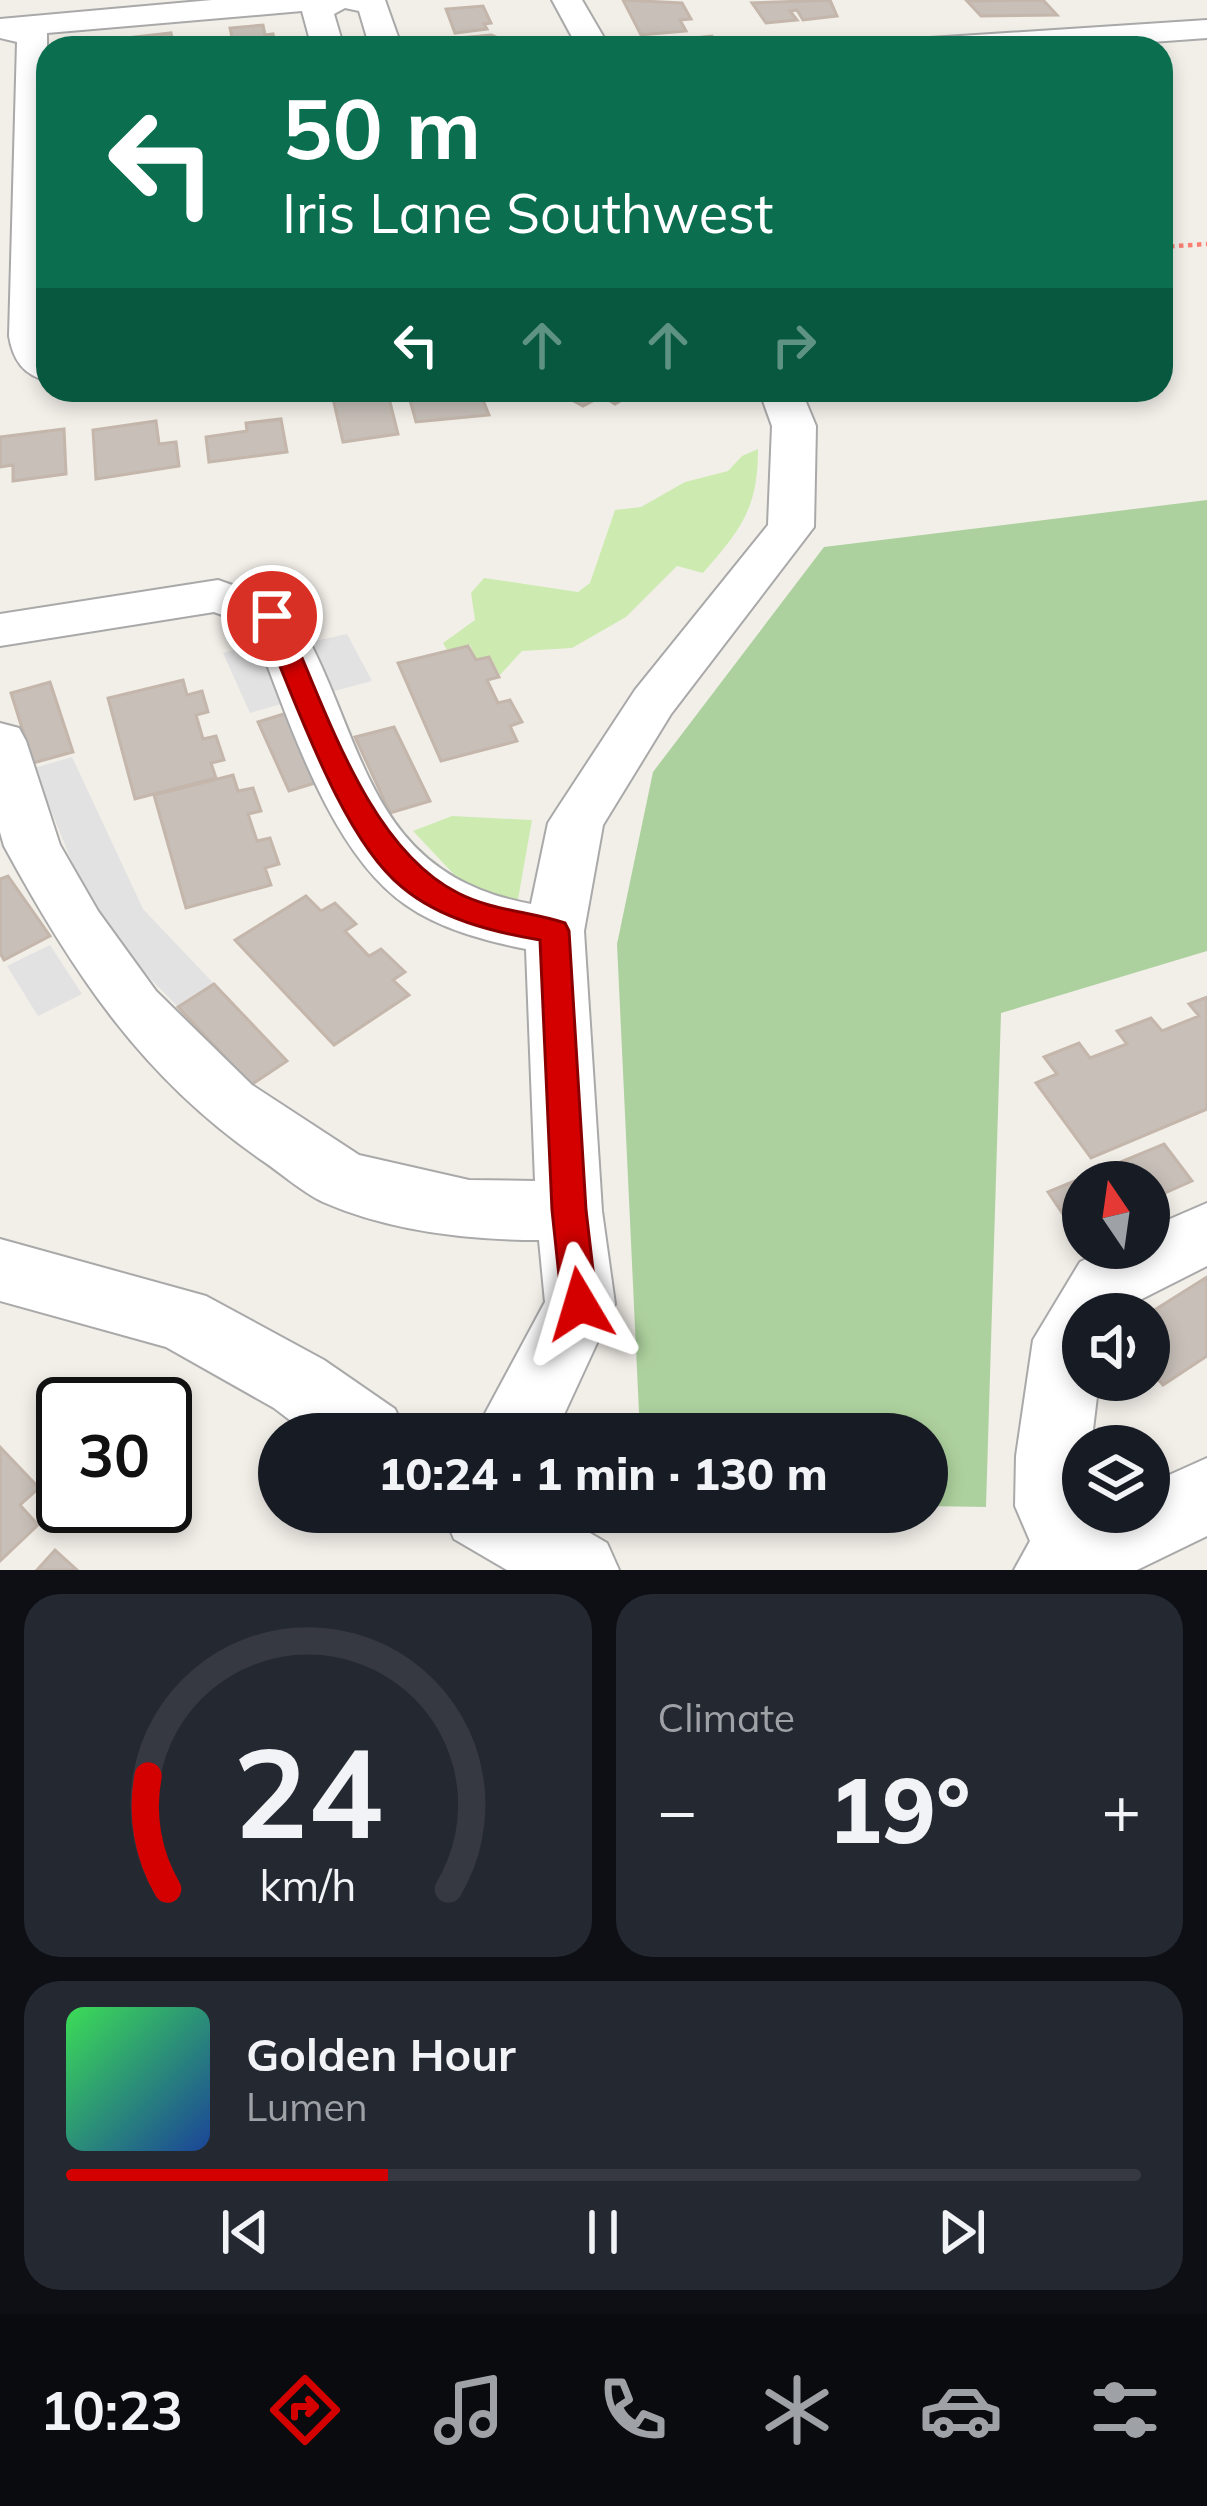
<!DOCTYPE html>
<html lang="en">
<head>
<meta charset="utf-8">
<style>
	:root { --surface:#171b24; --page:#242831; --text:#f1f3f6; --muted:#9ea1a6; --line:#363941; --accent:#d40000 }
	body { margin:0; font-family:Mulish,sans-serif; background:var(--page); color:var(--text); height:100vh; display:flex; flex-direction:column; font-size:45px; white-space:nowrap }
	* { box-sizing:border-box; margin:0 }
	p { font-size:39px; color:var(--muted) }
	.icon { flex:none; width:66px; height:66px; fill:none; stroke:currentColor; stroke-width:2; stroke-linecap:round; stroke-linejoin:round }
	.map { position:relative; height:1570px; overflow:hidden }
	.drawer { display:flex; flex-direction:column; gap:24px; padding:24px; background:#0d0f14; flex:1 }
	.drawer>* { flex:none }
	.hud { position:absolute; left:36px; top:36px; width:1137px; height:366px; border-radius:36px; box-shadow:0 6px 18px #0003; background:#0b6e4f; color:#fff; overflow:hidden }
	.needle { width:78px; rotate:347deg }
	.fabs { position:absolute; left:1062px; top:1161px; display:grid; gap:24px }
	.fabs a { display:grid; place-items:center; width:108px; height:108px; border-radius:50%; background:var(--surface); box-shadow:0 6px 18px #0003; font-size:60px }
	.speed { position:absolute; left:36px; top:1377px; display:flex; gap:24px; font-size:60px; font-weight:700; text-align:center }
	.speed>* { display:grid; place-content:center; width:156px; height:156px; border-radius:50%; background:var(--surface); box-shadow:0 6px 18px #0003; line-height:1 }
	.speed .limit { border:6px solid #111; border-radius:18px; background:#fff; color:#111 }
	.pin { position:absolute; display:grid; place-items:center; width:102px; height:102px; color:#fff; margin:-51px; border:6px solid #fff; border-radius:50%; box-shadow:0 3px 12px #0007 }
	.me { position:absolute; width:132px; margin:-66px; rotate:353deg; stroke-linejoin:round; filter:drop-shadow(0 0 9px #0008) }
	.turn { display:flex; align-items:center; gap:42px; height:252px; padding:0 48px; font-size:54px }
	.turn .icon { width:156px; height:156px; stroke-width:2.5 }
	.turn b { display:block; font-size:84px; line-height:102px }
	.lanes { display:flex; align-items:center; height:114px; padding:0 48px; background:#0003; justify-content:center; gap:60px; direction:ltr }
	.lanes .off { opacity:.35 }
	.big { font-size:90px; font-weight:800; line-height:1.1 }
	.drawer .widget { flex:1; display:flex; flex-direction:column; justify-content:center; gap:18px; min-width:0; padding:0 42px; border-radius:36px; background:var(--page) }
	.drawer .dial { align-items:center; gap:0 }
	.dial svg { height:312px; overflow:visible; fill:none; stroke:var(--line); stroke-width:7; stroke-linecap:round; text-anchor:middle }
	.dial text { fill:var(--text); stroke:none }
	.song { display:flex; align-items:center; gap:36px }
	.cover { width:144px; height:144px; border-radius:18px; background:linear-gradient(135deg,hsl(130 70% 55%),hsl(220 70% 35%)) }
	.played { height:12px; border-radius:6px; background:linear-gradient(90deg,var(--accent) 30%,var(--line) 30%) }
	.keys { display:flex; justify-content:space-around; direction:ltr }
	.heat { display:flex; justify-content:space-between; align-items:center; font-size:66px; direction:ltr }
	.drawer .tiles { flex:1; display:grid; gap:24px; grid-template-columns:1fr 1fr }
	.widget:last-child { grid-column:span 2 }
	.trip { position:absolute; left:258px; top:1413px; width:690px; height:120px; border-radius:60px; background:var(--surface); box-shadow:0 6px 18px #0003; font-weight:800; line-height:120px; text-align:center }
	.dock { display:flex; height:192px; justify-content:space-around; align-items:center; background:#090b0e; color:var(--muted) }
	.dock .icon { width:84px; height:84px }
	.dock .on { color:var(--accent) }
	.dock b { font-size:54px; color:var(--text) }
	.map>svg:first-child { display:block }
</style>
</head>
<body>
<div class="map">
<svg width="1207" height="1570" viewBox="0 0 1207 1570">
	<rect width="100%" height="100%" fill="#f2efe9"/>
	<g fill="#cdebb0">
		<path d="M758,449C758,509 741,529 703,573L677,566L626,617L572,648L522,651L500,675L490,656L476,659L470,645L447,650L443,643L475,620L471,593L484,578L578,592L590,583L615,510L641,507L685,482L728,471L742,456Z"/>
		<polygon points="452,816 532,820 517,905 462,883 413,831"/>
	</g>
	<polygon fill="#add19e" points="1207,500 1207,951 1001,1013 986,1507 927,1506 927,1434 640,1434 617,944 653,772 824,547"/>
	<g fill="#e2e2e2">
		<polygon points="347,634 372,681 334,691 310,642"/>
		<polygon points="260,643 288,702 250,713 223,653"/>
		<polygon points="72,757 143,909 214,984 178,1007 97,924 34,768"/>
		<polygon points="50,945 82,994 38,1016 7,966"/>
	</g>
	<g fill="#c7bfb8" stroke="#c4b6ab" stroke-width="3">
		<polygon points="623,0 682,3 691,19 680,20 686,31 641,35"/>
		<polygon points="830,0 837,16 803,20 797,10 790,11 797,20 766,23 752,3"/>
		<polygon points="1043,0 1057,15 981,16 967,1"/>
		<polygon points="483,6 491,23 484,24 487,29 455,33 446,9"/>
		<polygon points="263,25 265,35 273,34 276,48 234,46 230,28"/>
		<polygon points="171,33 174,47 109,48 108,40"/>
		<polygon points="491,35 503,40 505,47 450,48 453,43 447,39"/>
		<polygon points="712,36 720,48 651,48 648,43"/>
		<polygon points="387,390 398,434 343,442 332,394"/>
		<polygon points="445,390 487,390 490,399 483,400 489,415 416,422 410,400"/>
		<polygon points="554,390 639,390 615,404 602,396 583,406"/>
		<polygon points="281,419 287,452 209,462 206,437 247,431 246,423"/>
		<polygon points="156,421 159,444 176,442 179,466 96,479 93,430"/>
		<polygon points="64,429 66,474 13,481 13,465 0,467 0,437"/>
		<polygon points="468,646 476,660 489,657 499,677 487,680 498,703 510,700 522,722 510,726 517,741 441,761 398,663"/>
		<polygon points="183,680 187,695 202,691 208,712 196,715 203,739 216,736 224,760 211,763 216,778 135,799 108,698"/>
		<polygon points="50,682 73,752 33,763 11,693"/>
		<polygon points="293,711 325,780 289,791 258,722"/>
		<polygon points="394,727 430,801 390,813 355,737"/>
		<polygon points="233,775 238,791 253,788 261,811 248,814 257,841 270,838 279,864 265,868 271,885 186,908 154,795"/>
		<polygon points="8,876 50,936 4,960 0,953 0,879"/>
		<polygon points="306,896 321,911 335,903 356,924 345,931 369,956 381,949 405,972 393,980 409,995 334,1045 235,940"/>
		<polygon points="214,984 287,1061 251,1085 178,1007"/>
		<polygon points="1207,997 1207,1109 1091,1158 1036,1083 1057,1074 1044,1057 1079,1043 1090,1058 1127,1044 1117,1031 1151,1018 1162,1031 1199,1016 1189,1004"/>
		<polygon points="1164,1144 1192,1181 1149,1200 1149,1182 1083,1182 1083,1228 1075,1232 1048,1192"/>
		<polygon points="1207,1277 1207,1356 1163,1385 1149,1369 1148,1314"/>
		<polygon points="0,1447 39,1488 20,1505 38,1525 0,1561"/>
		<polygon points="55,1550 77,1570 37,1570"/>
	</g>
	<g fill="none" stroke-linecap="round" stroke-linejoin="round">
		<defs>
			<g id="minor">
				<path d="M212,0H385L402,48H370L359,11L345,8L334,14L344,48H312L302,11L47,33L48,381C23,375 13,360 9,336L17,42L0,38V19Z"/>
				<polygon points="552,0 582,0 610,48 578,48"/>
				<polygon points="1207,20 1207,38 1069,48 914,48 930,38"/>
				<path d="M759,390H801L816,426L814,527L671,714L603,825L584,931L602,1211L615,1304L555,1434H474L545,1302L539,1240C468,1240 389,1231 323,1202C302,1192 282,1174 263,1161C142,1078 73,973 4,846L0,832V723L19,728L26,741L60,845L98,911L156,991L252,1085L359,1155L469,1180L535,1181L526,949C486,941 440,929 406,905C327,851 287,712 252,626L214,612L0,646V614L218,580L289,605C367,727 357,872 531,904L548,823L557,809L635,690L768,525L772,426Z"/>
				<polygon points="1207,1203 1207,1266 1128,1306 1124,1314 1083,1314 1083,1380 1099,1380 1091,1446 1083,1446 1083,1512 1149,1512 1149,1484 1207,1458 1207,1536 1137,1570 1014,1570 1030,1541 1015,1506 1016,1456 1033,1340 1080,1262 1108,1248 1149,1248 1149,1228"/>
				<polygon points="0,1239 206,1296 324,1360 395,1409 406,1434 308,1434 274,1408 166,1347 0,1301"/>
				<polygon points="443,1512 554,1512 607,1543 619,1570 507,1570 454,1539"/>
			</g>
		</defs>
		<use href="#minor" stroke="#a9a9a9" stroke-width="4"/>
		<polyline stroke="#fa8072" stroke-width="4.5" stroke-dasharray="4.5 4.5" stroke-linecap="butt" points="1161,247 1207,244"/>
		<use href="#minor" fill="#fff" fill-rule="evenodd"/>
	</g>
	<path fill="#d40000" stroke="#8a0000" stroke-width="3" d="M272,608L284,616C325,706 367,847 458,893C493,911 529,911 565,923L569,931L586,1210L597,1304L592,1315L580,1320L567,1315L562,1304L552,1210L540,940C493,932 440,919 402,887C339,836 293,692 259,616Z"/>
</svg>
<div class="fabs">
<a><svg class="needle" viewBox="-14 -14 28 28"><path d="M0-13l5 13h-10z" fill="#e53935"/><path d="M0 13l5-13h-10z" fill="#9ea1a6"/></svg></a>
<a><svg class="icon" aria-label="sound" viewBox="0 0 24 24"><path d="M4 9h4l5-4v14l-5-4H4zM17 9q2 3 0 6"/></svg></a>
<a><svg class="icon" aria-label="layers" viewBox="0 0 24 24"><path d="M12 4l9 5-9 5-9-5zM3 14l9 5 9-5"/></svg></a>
</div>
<div class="speed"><div class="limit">30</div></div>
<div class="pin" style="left:272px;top:616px;background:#d93025"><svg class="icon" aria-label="arrive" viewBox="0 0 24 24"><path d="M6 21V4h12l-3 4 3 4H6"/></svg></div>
<svg class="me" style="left:580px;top:1304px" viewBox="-20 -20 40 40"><path d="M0-17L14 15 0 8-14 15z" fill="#d40000" stroke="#fff" stroke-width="4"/></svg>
<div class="trip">10:24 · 1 min · 130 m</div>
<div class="hud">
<div class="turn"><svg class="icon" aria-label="left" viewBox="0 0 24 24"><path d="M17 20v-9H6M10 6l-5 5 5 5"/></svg><div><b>50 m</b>Iris Lane Southwest</div></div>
<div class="lanes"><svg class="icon" aria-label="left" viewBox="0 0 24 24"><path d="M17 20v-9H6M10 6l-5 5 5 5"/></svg><svg class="icon off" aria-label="ahead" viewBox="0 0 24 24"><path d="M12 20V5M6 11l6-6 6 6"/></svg><svg class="icon off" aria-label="ahead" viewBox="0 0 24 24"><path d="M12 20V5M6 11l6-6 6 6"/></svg><svg class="icon off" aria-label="right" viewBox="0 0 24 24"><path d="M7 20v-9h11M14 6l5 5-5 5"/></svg></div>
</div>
</div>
<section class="drawer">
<div class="tiles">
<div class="widget dial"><svg viewBox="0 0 100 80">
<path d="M14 69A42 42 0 1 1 86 69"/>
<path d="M14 69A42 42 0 0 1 9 40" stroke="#d40000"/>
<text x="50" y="56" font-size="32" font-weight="700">24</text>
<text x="50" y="72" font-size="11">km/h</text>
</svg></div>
<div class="widget"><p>Climate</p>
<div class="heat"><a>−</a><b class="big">19°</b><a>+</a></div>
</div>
<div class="widget">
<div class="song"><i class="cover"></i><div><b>Golden Hour</b><p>Lumen</p></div></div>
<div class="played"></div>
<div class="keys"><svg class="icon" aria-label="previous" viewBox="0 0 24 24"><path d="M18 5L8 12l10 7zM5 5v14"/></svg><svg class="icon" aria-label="pause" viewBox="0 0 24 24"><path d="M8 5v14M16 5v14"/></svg><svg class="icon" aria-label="next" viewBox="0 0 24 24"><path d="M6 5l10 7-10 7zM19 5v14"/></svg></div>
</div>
</div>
</section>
<nav class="dock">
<b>10:23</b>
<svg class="icon on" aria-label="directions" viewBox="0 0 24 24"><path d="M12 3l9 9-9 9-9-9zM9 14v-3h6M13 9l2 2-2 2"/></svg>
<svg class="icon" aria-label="music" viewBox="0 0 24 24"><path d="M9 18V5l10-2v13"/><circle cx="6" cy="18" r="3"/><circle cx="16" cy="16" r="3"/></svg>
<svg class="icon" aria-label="phone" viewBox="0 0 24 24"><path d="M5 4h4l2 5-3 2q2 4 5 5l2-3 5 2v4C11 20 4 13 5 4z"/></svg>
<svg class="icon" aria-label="climate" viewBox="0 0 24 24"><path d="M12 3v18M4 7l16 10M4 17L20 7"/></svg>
<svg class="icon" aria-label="car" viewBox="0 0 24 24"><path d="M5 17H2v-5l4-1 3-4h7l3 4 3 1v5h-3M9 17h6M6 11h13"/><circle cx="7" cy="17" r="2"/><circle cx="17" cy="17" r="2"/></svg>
<svg class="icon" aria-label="filters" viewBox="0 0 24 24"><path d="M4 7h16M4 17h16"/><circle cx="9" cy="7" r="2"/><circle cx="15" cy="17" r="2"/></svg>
</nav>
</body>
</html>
